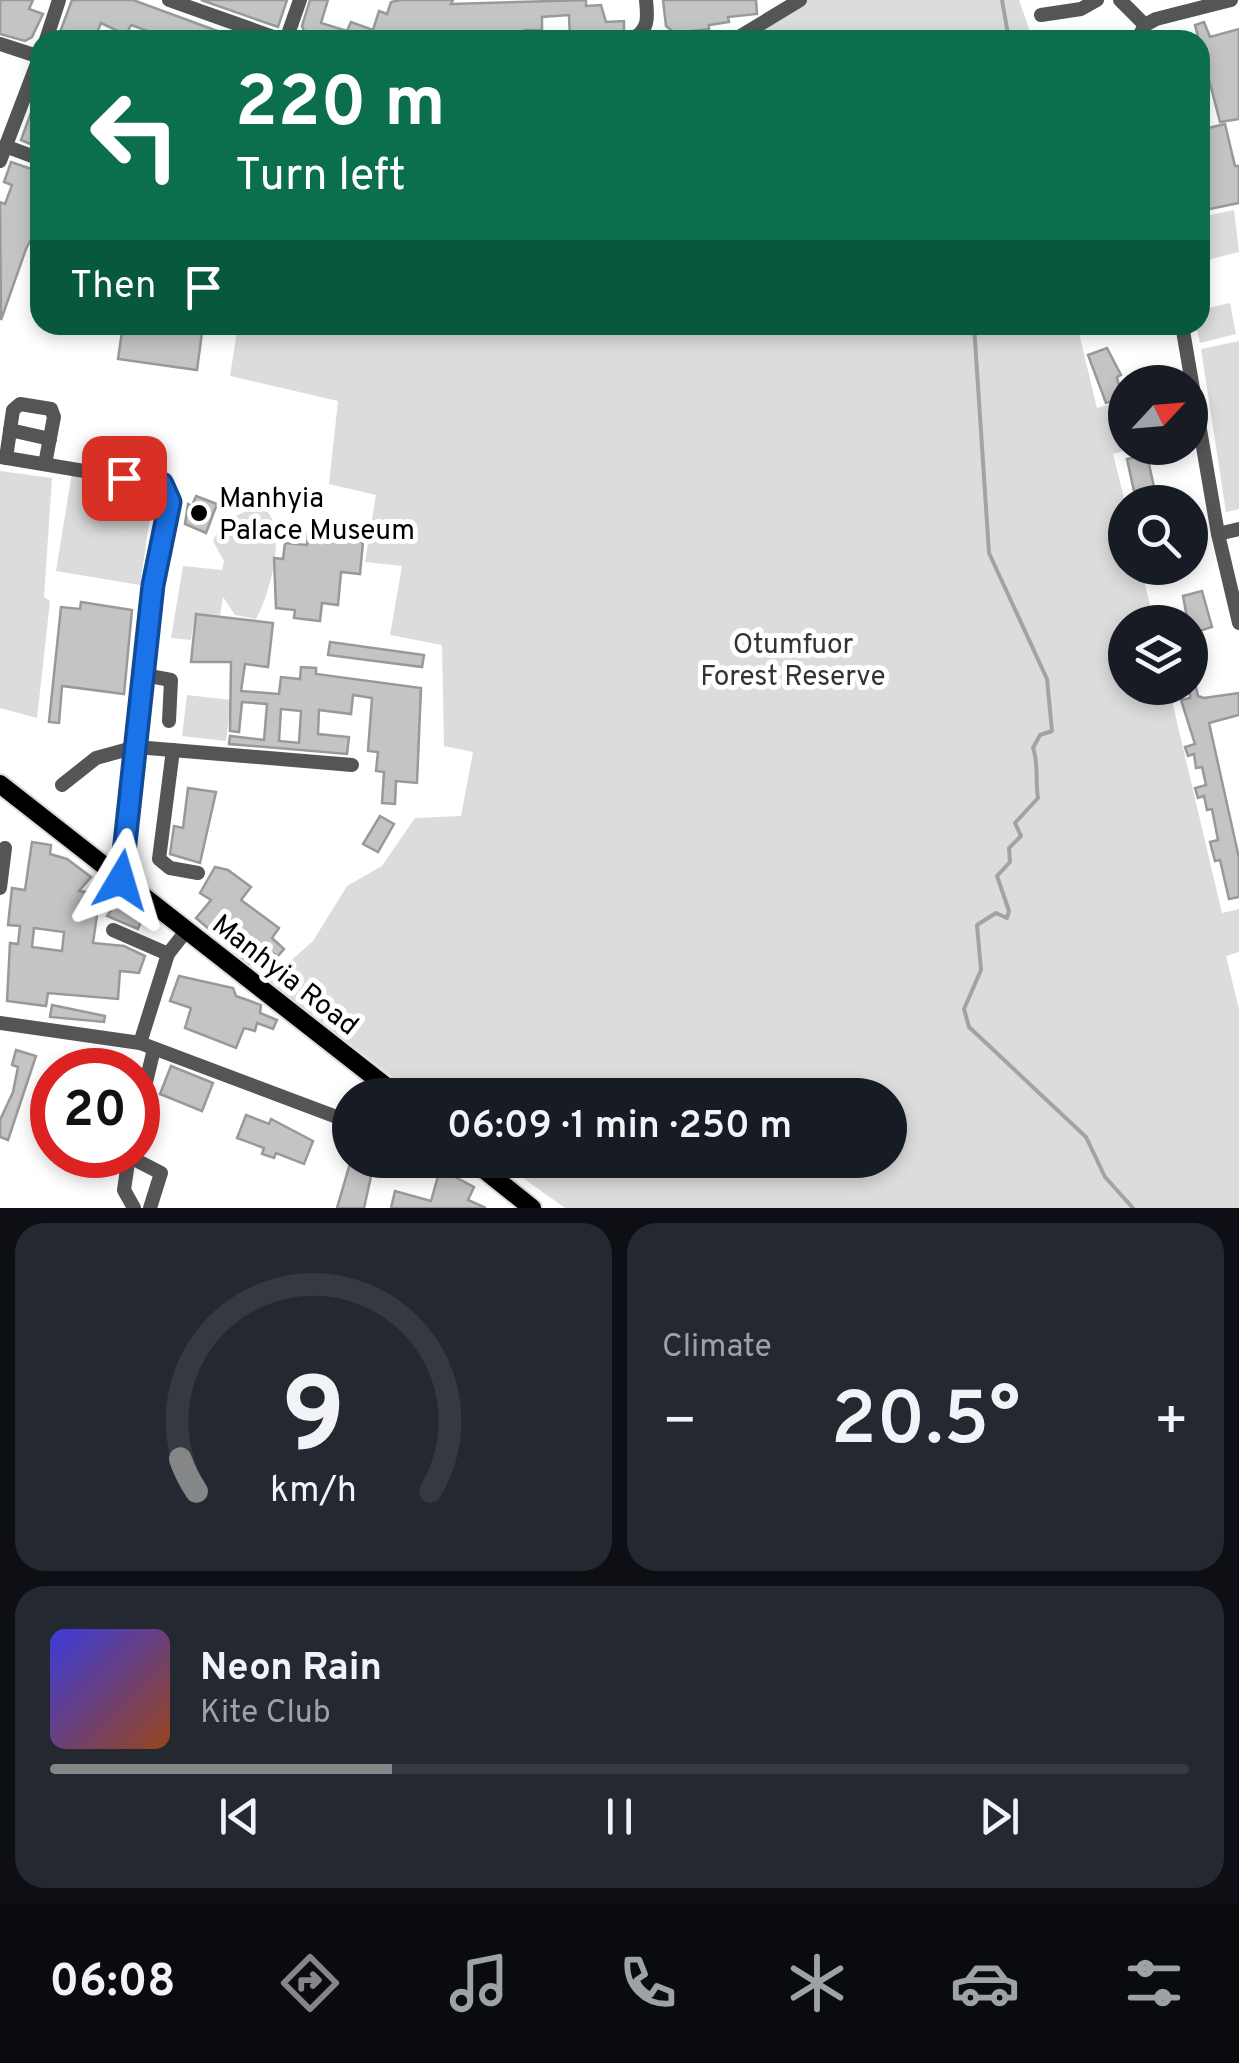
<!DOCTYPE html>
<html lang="en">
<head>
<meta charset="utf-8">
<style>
	:root { --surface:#171b24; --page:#242831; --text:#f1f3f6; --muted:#9ea1a6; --line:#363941; --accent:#858687 }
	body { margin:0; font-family:Overpass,sans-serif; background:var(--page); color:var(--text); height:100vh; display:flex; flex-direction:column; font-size:38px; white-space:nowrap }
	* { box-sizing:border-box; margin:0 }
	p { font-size:32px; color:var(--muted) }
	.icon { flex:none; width:55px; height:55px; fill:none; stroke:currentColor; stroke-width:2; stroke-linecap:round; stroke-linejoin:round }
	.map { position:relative; height:1208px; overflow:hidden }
	.side { display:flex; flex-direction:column; gap:15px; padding:15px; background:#0d0f14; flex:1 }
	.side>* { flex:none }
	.banner { position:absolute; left:30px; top:30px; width:1180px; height:305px; border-radius:30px; box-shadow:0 5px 15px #0003; background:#0b6e4f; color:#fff; overflow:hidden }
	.needle { width:65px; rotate:64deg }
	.tools { position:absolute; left:1108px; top:365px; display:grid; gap:20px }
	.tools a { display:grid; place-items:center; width:100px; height:100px; border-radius:50%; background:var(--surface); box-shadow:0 5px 15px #0003; font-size:50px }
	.speed { position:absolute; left:30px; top:1048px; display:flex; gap:20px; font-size:50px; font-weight:700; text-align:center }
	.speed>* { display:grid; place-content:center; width:130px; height:130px; border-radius:50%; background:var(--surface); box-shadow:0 5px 15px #0003; line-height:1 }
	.speed .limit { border:15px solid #d22; background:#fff; color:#111 }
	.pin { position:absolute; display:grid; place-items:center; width:85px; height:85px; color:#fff; margin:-42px; border-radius:20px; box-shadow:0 5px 15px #0006 }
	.me { position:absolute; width:110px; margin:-55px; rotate:7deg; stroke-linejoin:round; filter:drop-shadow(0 0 8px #0008) }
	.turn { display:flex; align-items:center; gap:35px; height:210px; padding:0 40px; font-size:45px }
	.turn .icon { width:130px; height:130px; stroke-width:2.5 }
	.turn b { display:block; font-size:70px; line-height:85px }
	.then { display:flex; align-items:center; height:95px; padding:0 40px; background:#0003; gap:20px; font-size:38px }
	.big { font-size:75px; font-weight:600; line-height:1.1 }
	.side .card { flex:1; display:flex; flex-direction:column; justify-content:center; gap:15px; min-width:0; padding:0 35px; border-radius:30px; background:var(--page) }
	.side .dial { align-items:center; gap:0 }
	.dial svg { height:260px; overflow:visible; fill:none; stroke:var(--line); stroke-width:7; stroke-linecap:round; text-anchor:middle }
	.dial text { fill:var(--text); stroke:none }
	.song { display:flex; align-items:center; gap:30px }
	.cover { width:120px; height:120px; border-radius:15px; background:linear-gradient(135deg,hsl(240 70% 55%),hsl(20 70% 35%)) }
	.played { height:10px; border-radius:5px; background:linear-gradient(90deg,var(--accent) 30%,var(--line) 30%) }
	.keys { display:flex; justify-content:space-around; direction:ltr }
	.heat { display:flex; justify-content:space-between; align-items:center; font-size:55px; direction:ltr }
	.side .tiles { flex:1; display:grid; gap:15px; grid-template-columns:1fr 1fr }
	.card:last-child { grid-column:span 2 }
	.trip { position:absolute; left:332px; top:1078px; width:575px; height:100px; border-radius:50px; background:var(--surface); box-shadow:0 5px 15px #0003; font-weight:600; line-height:100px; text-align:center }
	.menu { display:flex; height:160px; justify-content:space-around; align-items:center; background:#090b0e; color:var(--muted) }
	.menu .icon { width:70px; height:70px }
	.menu .on { color:var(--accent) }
	.menu b { font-size:45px; color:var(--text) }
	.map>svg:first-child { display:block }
</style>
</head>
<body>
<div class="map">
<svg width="1239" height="1208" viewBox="0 0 1239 1208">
	<rect width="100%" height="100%" fill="#fff"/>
	<g fill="#dcdcdc">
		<polygon points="807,0 1019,0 1033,40 746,40"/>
		<polygon points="1234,210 1239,252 1200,262 1200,217"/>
		<polygon points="1230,303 1236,334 1200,343 1196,325 1200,325 1200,310"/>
		<polygon points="238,325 1077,325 1097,408 1125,400 1125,448 1134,448 1113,454 1125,502 1125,568 1141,568 1154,622 1125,622 1125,688 1169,688 1222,913 1239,909 1239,952 1226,956 1239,1009 1239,1208 565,1208 498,1160 890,1160 890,1095 416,1095 268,981 313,941 347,886 382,866 415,818 461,816 473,752 444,746 442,645 390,635 402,566 365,562 376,495 329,484 338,401 230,376"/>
		<polygon points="1239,341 1239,509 1226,512 1201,349"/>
		<polygon points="0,471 52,478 44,597 50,601 37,718 0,708"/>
		<polygon points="72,473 148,485 154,490 140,585 56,571"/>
		<path d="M259,506C292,519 269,597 256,619L235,615L223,597L220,615L195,613L191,640L171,638L183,566L222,570L224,561L213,541C222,521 239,513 259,506Z"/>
		<polygon points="187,695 231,700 226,741 182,736"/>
	</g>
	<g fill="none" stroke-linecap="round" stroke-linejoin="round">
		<g stroke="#a3a3a3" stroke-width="4">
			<polyline points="1002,0 1009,40"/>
			<path d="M974,325L989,553L1047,679L1052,731L1040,735L1033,748C1039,765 1035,780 1038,798L1015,823L1021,836L1009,848L1010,862L997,876L1009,911L1007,918L996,913L977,925L981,970L964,1009L969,1027L1086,1137L1105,1177L1133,1208"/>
		</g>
	</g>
	<g fill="#c4c4c4" stroke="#999" stroke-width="2.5" fill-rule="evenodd">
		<polygon points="0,0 33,0 29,9 43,14 32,37 25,41 0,34"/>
		<polygon points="72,0 133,0 242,40 151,40 154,33 131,25 126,35 101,23 94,40 57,40"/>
		<polygon points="201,0 287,0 278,27"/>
		<polygon points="310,0 328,0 321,23 347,31 351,22 373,30 379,11 387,14 391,2 400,0 453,0 451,4 586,0 586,6 601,5 606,22 624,21 624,32 621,37 570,40 569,15 542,17 542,30 525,30 526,40 308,40 302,26"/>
		<polygon points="663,0 756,0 757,14 728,17 729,22 709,25 709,29 675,33 666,26"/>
		<polygon points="1204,22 1210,37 1239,29 1239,119 1220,122 1195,25"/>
		<polygon points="39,91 40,91 40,148 21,140"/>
		<polygon points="1225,124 1235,166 1239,166 1239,203 1200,211 1200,162 1206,156 1200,130"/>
		<polygon points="11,162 40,172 40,233 35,232 26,249 1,320 0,202 5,204 12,185 4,182"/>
		<polygon points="123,325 203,325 197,370 118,359"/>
		<polygon points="1107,348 1121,375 1117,377 1122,398 1106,403 1088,355"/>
		<polygon points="1147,455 1154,487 1134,491 1127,459"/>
		<polygon points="196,496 217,504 206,533 185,524 188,504 192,506"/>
		<polygon points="308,534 363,542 360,574 341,572 338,605 322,603 320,621 294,618 295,610 276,608 274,558 283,559 285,543 307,545"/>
		<polygon points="1202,591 1212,627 1190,634 1183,596"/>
		<polygon points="81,602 132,610 124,694 62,686 59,723 49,722 61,607 80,609"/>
		<path d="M196,614L273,623L268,667L245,664L241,691L279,694L281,677L300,679L301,667L316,668V674L421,688L417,783L396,781L395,804L382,803L384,772L376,771L378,752L368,751L372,698L353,695L351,714L319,710L318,734L349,737L347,754L229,744L230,736L264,740L267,704L242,702L239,732L230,731L231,662H191ZM281,709L301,711L299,743L279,741Z"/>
		<polygon points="330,642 424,655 422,667 328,655"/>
		<polygon points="1190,679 1194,679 1198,696 1204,698 1239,693 1239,715 1209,723 1239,858 1239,897 1229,899 1220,860 1215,861 1210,842 1218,840 1212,809 1207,810 1204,796 1198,798 1195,788 1206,785 1202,767 1196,768 1194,754 1188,756 1185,747 1195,744 1181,700 1190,698"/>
		<polygon points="188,788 216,792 200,863 170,854 174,826 183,828"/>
		<polygon points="380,816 394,824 378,852 363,844"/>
		<path d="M32,842L51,845L50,854L67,859L91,877L79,891L100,894L93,943L124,946L145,956L139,973L120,971L118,999L48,993L46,1006L7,1001L10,943L18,944L20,926L8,925L12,888L25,890ZM34,928L64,932L62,951L32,947Z"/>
		<polygon points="215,867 228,870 251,887 241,900 279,928 272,938 284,949 278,956 264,948 250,964 196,918 211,900 200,893"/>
		<polygon points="120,897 144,913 138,929 107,916"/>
		<polygon points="179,976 233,988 236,996 261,1005 260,1013 277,1020 273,1029 257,1023 255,1031 244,1028 236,1048 185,1028 191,1008 170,1001"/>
		<polygon points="52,1005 105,1016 104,1022 50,1017"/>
		<polygon points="16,1050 36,1056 8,1140 0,1137 0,1120 13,1092 18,1067 12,1065"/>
		<polygon points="171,1066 213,1083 202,1111 160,1094"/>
		<polygon points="246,1115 269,1124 271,1119 313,1141 304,1164 276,1153 274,1158 262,1154 264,1148 237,1138"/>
		<polygon points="351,1160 365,1160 361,1169 372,1172 364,1208 337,1208"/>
		<polygon points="440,1169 474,1187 468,1200 486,1208 391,1208 395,1191 431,1201"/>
	</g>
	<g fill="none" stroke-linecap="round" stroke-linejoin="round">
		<defs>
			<g id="major">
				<polyline points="0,784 397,1095"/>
				<polyline points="472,1160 532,1208"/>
			</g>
		</defs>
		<use href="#major" stroke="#dbdbdb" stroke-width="22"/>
		<g stroke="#555" stroke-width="14">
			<polyline points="169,0 282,40"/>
			<polyline points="1120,0 1145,25"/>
			<polyline points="1041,15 1081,9 1097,0"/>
			<polyline points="46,40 59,0"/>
			<polyline points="286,40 300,0"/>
			<path d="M631,40C649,30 648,19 646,0"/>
			<polyline points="734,40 800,0"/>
			<polyline points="1137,40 1145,25 1156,19 1231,0"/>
			<polyline points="0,44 40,57"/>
			<polyline points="5,146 40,159"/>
			<polyline points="0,161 40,56"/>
			<polyline points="1182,325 1218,534 1239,623"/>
			<polyline points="10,430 50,439"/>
			<polyline points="0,457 162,484 170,503 153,585 121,880"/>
			<polyline points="6,458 13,410 20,404 51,409 54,417 45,464"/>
			<polyline points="1218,534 1239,529"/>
			<polyline points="144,675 171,680 169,721"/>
			<polyline points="173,750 159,859 170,868 198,873"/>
			<polyline points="62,785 96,758 136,747 352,765"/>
			<polyline points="0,888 5,848"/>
			<polyline points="113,930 168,954"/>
			<polyline points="0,1023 140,1043 350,1122"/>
			<polyline points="140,1043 168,954 186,931"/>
			<polyline points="138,1115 154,1049"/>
			<polyline points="129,1155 124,1190 134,1208"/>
			<polyline points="128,1156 161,1173 150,1208"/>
		</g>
		<use href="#major" stroke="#000" stroke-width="18"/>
	</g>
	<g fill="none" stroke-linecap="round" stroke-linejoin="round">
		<defs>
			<polyline id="route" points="121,880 153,585 170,502 162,484 124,478"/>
		</defs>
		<use href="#route" stroke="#114b97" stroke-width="25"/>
		<use href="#route" stroke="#1a73e8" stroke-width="18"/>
	</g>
	<circle fill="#000" stroke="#fff" stroke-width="4" cx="199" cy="513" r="10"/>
	<g text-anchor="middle" stroke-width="10" stroke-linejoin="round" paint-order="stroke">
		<g font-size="28" fill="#000" stroke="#fff" text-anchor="start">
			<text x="219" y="507">Manhyia<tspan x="219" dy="32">Palace Museum</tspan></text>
		</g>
		<g font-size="28" fill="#333" stroke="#fff">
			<text x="793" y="653">Otumfuor<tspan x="793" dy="32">Forest Reserve</tspan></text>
		</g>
		<g font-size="28" fill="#000" stroke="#fff">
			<text transform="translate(286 974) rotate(38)" y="10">Manhyia Road</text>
		</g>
	</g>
</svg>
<div class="tools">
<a><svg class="needle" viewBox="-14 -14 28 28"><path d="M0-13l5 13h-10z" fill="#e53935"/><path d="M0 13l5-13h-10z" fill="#9ea1a6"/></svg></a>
<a><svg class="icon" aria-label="search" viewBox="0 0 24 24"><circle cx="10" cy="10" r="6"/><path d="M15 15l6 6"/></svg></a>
<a><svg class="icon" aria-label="layers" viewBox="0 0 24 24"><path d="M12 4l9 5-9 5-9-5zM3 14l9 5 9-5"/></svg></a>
</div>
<div class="speed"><div class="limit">20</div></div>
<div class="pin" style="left:124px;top:478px;background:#d93025"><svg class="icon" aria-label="arrive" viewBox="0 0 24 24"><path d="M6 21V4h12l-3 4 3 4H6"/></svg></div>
<svg class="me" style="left:121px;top:880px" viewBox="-20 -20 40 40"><path d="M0-17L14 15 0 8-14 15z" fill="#1a73e8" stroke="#fff" stroke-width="4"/></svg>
<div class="trip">06:09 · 1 min · 250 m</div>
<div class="banner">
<div class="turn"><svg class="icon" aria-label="left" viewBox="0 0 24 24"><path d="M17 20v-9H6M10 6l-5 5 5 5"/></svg><div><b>220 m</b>Turn left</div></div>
<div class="then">Then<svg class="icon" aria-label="arrive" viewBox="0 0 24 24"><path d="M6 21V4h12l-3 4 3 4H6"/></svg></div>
</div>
</div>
<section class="side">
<div class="tiles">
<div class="card dial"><svg viewBox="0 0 100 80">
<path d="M14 69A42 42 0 1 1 86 69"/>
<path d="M14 69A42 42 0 0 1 9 59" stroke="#858687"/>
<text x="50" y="56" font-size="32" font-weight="700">9</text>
<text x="50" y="72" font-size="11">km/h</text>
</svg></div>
<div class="card"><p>Climate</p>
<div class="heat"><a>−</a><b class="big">20.5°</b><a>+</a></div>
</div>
<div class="card">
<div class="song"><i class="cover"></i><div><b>Neon Rain</b><p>Kite Club</p></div></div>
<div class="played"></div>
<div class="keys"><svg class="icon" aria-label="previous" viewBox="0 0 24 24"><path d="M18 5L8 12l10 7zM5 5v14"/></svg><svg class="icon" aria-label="pause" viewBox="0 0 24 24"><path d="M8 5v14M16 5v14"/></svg><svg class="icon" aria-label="next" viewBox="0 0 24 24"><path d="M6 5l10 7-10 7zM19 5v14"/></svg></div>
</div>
</div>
</section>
<nav class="menu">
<b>06:08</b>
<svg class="icon on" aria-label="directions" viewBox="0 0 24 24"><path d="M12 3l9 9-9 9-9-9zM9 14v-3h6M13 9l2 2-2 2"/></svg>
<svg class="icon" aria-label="music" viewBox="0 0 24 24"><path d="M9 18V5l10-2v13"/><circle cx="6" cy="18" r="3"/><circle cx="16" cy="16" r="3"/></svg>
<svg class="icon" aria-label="phone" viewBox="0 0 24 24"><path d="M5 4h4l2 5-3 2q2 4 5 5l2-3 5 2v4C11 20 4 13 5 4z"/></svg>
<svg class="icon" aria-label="climate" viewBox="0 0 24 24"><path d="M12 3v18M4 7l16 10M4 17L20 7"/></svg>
<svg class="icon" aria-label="car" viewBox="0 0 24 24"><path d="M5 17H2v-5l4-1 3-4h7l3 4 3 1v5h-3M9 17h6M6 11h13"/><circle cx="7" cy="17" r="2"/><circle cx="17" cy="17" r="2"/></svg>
<svg class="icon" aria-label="filters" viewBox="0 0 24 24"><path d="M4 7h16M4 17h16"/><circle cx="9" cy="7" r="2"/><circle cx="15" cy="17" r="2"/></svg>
</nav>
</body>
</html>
